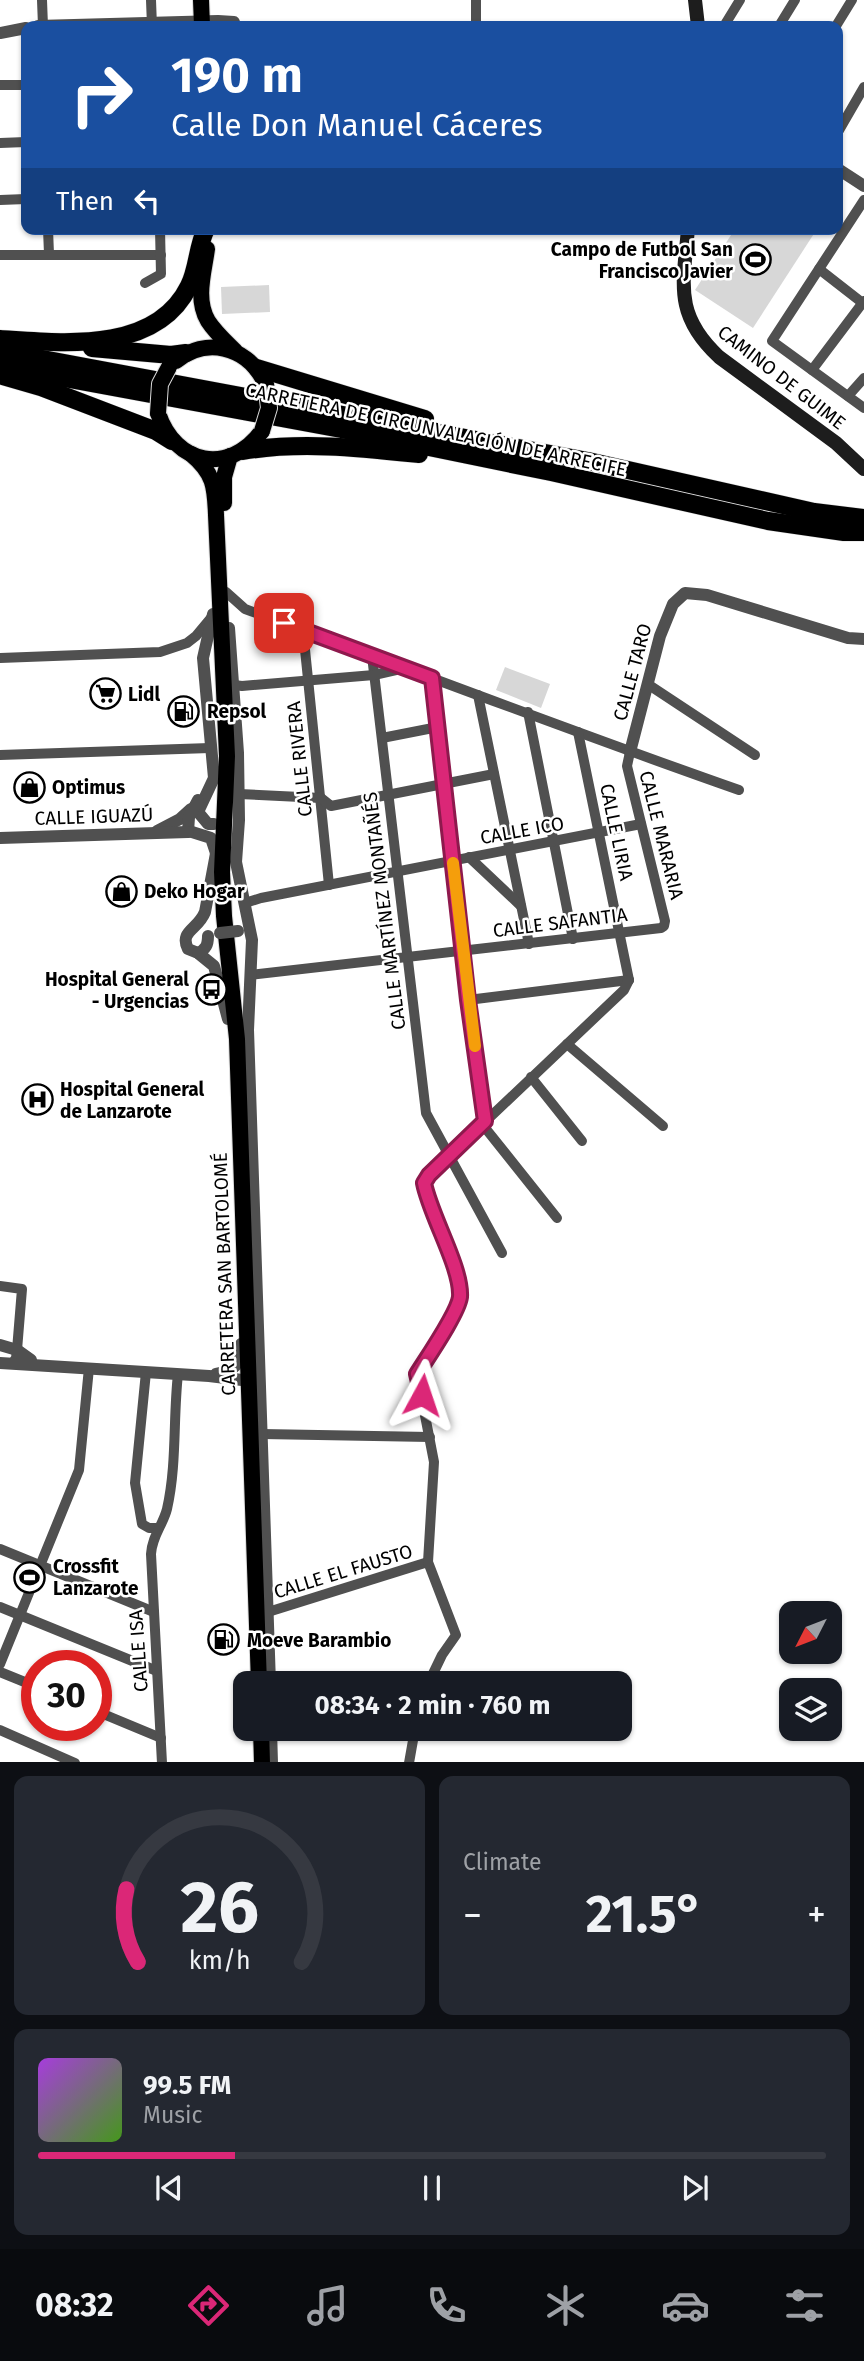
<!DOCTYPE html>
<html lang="en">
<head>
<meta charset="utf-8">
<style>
	:root { --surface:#171b24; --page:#242831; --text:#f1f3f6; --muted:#9ea1a6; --line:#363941; --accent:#db2777 }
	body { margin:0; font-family:"Fira Sans",sans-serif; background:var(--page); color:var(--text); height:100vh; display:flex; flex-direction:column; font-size:26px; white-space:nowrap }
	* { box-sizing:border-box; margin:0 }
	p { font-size:23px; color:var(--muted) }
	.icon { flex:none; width:38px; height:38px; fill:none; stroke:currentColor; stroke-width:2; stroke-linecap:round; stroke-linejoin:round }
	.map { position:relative; height:1762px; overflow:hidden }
	.details { display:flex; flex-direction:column; gap:14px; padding:14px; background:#0d0f14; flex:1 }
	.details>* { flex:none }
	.guide { position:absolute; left:21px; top:21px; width:822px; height:214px; border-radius:14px; box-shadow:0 2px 5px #0004; background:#1a4fa0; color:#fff; overflow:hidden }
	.needle { width:46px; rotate:228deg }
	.fabs { position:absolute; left:779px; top:1601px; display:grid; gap:14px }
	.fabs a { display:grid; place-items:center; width:63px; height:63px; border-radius:14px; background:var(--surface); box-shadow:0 2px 5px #0004; font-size:35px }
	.speed { position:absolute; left:21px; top:1650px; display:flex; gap:14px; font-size:35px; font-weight:700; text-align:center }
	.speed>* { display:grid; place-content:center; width:91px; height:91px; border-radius:50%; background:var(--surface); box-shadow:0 2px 5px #0004; line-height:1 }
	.speed .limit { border:10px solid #d22; background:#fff; color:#111 }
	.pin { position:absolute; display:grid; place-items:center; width:60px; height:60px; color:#fff; margin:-30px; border-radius:14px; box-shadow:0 4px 10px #0006 }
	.me { position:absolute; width:77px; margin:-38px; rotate:5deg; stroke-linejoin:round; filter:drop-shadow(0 0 5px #0008) }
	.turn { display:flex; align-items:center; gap:24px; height:147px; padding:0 35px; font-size:32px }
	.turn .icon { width:91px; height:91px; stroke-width:2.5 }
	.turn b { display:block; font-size:49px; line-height:60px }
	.then { display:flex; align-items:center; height:66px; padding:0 35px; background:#0003; gap:14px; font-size:26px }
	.big { font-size:52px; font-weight:700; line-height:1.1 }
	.details .card { flex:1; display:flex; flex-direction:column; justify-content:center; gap:10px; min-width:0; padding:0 24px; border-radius:14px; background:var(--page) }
	.details .dial { align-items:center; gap:0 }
	.dial svg { height:182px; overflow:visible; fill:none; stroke:var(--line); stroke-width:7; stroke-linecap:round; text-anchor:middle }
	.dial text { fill:var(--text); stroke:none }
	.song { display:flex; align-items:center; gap:21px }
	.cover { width:84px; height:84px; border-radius:10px; background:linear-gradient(135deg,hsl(280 70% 55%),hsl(100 70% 35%)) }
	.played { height:7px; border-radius:4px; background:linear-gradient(90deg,var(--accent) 25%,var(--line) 25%) }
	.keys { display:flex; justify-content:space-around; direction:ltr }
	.heat { display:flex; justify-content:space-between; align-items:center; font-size:38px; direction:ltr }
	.details .tiles { flex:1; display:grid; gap:14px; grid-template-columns:1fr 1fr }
	.card:last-child { grid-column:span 2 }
	.trip { position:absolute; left:233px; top:1671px; width:399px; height:70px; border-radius:14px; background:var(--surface); box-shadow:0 2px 5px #0004; font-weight:700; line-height:70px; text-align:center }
	.tabs { display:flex; height:112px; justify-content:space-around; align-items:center; background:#090b0e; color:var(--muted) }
	.tabs .icon { width:49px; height:49px }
	.tabs .current { color:var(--accent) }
	.tabs b { font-size:32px; color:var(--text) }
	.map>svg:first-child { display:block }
</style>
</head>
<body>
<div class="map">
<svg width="864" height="1763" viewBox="0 0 864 1763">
	<rect width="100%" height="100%" fill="#fff"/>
	<g fill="#d7d7d7">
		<polygon points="735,229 817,229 753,328 695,290"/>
		<polygon points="269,285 270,312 222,314 221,287"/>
		<polygon points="505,667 550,684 541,708 496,690"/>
	</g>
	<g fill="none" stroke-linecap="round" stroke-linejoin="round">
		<defs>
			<g id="primary">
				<polyline points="201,0 202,26"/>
				<path d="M207,249C204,272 195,299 208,321C215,332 226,342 235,351"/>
				<path d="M176,361C206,337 245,346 263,379"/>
				<path d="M158,413C175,465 229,476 262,431"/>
				<path d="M191,454C214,473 215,487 216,515L227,756L222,872L224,916L237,1039L259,1684"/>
				<polyline points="224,503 224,477 230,456"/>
				<polyline points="261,1729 262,1763"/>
			</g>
			<g id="motorway">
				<path d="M0,339C62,343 156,354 189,286C198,268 197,247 206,229"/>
				<polyline points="92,348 171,355 186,353"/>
				<polyline points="0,351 588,461 814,512 864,518"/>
				<polyline points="0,366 341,429 551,472 768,521 844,532 864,532"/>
				<polyline points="257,368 425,419"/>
				<polyline points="3,376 41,387 156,431 172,441"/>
				<path d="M243,451C300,441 362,448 419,454"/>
			</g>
		</defs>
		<use href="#primary" stroke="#dbdbdb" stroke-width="18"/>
		<use href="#motorway" stroke="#dbdbdb" stroke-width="19"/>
		<g stroke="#505050" stroke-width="10">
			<polyline points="42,0 43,26"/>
			<polyline points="151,0 152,26"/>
			<polyline points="476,0 476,26"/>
			<polyline points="724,26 740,0"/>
			<polyline points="779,26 795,0"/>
			<polyline points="836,26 852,0"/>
			<polyline points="0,85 26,85"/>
			<polyline points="838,132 864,87"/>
			<polyline points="0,143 26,142"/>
			<polyline points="0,200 26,199"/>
			<polyline points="864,200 772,341 864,408"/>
			<polyline points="48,229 49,254"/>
			<polyline points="0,255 161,255"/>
			<polyline points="819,269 864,304"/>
			<polyline points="145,283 161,274 160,229"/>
			<polyline points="812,370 864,301"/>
			<polyline points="848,396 864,378"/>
			<path d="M226,592L245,609C410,669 573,732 739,790"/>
			<polyline points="303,630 329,885"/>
			<polyline points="372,656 426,1113 502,1253"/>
			<polyline points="0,658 160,652 187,643 196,636 211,618"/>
			<polyline points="432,678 468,1000 485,1121"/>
			<polyline points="234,685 242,686 374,675 396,670 397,665"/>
			<polyline points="649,685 755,755"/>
			<polyline points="478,695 529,944"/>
			<polyline points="528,712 573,939"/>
			<polyline points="578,732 629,980"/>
			<polyline points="382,738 438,727"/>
			<polyline points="0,755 210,748"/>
			<polyline points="239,794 321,798 331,806 494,774"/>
			<polyline points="469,857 521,906"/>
			<polyline points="245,903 261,898 641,824"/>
			<polyline points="250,975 661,928 664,926 665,921 627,766 630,752"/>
			<polyline points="468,1000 629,980"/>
			<polyline points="567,1044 663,1126"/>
			<polyline points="531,1077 582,1141"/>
			<polyline points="482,1124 557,1218"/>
			<polyline points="0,1286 22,1289 17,1350 16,1358 12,1364"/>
			<polyline points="146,1372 135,1483 142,1524 149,1528 158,1528"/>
			<polyline points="262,1434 430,1437"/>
			<polyline points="0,1549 154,1612"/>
			<polyline points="0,1607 157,1671"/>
			<polyline points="268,1612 428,1562"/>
			<polyline points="0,1664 79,1470 89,1368"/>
			<polyline points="0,1672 37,1687"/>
			<path d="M428,1684L442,1655L456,1635L428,1562L434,1462L417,1374C427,1358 458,1313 460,1297C462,1268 429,1215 424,1183L429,1175L624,990L629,980"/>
			<polyline points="96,1711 161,1738"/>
			<polyline points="0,1730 75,1763"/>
			<path d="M162,1763L151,1554C152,1536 163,1525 167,1509C177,1465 173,1418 178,1374"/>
			<polyline points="409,1763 415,1729"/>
		</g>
		<g stroke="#505050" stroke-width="12">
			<polyline points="38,26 218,21 234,22 234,26"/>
			<polyline points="0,33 26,28"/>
			<polyline points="838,169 864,186"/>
			<polyline points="213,614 203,658 214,778 198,812 208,824 214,824"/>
			<polyline points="229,628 238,753 239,820 236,862 252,940 248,1030 270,1684"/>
			<polyline points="630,752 660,636 673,604 685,593 707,595 848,638 864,639"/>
			<polyline points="157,831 180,819 191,809"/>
			<polyline points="188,832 189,817 198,800"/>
			<polyline points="192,832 211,838 216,853"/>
			<polyline points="0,838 188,832"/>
			<path d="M217,848L205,912C198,930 179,931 188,949L198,953L214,966L228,1019"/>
			<path d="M198,953C206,949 208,945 208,936"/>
			<polyline points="0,1345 17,1350 31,1360"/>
			<polyline points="0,1363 209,1376 242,1380"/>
			<path d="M216,1374C238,1370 238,1365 241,1344"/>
			<polyline points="271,1729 272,1763"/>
		</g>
		<g stroke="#1d1d1d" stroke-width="14">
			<polyline points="695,0 698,26"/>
			<path d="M688,229C683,285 674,315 719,357L836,443L864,469"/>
		</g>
		<use href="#primary" stroke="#000" stroke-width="16"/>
		<use href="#motorway" stroke="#000" stroke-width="18"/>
		<defs>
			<g id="primary-bridge">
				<polyline points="158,413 160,384 169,367"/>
				<polyline points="262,431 269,408 266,384"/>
			</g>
		</defs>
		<use href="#primary-bridge" stroke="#dbdbdb" stroke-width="18" stroke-linecap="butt"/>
		<polyline stroke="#505050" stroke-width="12" points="220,933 238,931"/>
		<use href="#primary-bridge" stroke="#000" stroke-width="16"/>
	</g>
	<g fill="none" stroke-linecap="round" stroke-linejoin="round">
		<defs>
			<path id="route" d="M284,623L432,678L468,1000L485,1121L429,1175L424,1183C430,1215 462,1268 460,1297C458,1313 427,1358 417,1374L422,1395"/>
		</defs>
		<use href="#route" stroke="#8e194d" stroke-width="18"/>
		<use href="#route" stroke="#db2777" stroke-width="12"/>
		<polyline stroke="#f59e0b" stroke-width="12" points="453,863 475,1046"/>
	</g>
	<defs>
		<symbol id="stadium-ring" viewBox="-11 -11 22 22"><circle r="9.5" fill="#fff" stroke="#000" stroke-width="1.5"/><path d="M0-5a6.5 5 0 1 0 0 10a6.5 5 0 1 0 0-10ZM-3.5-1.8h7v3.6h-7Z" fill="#000"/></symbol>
		<symbol id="supermarket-ring" viewBox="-11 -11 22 22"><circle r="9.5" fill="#fff" stroke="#000" stroke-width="1.5"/><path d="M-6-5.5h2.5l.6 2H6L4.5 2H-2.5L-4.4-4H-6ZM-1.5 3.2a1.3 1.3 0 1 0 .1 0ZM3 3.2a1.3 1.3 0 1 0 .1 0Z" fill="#000"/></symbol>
		<symbol id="fuel-ring" viewBox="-11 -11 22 22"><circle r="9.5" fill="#fff" stroke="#000" stroke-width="1.5"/><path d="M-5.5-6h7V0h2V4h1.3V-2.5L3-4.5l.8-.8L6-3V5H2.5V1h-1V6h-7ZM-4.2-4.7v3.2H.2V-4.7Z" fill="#000"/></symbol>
		<symbol id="shop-ring" viewBox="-11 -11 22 22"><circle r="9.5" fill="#fff" stroke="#000" stroke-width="1.5"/><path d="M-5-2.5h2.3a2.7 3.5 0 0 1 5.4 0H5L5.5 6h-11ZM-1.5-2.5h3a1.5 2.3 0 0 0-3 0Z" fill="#000"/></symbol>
		<symbol id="bus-ring" viewBox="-11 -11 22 22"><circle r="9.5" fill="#fff" stroke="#000" stroke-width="1.5"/><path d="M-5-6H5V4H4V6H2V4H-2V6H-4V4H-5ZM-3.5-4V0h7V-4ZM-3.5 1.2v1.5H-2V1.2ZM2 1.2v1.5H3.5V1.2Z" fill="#000"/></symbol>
		<symbol id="hospital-ring" viewBox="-11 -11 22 22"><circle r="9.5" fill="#fff" stroke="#000" stroke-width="1.5"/><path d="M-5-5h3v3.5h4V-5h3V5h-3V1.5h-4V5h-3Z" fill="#000"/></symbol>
	</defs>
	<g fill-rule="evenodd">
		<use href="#stadium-ring" x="738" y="242" width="35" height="35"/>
		<use href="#supermarket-ring" x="88" y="676" width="35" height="35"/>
		<use href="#fuel-ring" x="166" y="694" width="35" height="35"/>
		<use href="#shop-ring" x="12" y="770" width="35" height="35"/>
		<use href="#shop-ring" x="104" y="874" width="35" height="35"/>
		<use href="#bus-ring" x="194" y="972" width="35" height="35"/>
		<use href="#hospital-ring" x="20" y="1082" width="35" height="35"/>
		<use href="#stadium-ring" x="12" y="1560" width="35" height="35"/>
		<use href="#fuel-ring" x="206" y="1622" width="35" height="35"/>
	</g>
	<g text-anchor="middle" stroke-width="5" stroke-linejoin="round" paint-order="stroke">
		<g font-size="19" font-weight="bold" fill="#000" stroke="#fff" text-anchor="start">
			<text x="733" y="256" text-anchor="end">Campo de Futbol San<tspan x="733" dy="22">Francisco Javier</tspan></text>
			<text x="128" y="701">Lidl</text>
			<text x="207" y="718">Repsol</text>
			<text x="52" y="794">Optimus</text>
			<text x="144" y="898">Deko Hogar</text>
			<text x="189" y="986" text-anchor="end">Hospital General<tspan x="189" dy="22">- Urgencias</tspan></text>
			<text x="60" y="1096">Hospital General<tspan x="60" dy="22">de Lanzarote</tspan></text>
			<text x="53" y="1573">Crossfit<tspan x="53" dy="22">Lanzarote</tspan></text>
			<text x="247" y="1647">Moeve Barambio</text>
		</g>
		<g font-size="19" fill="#000" stroke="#fff">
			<text transform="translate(782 377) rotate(38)" y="7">CAMINO DE GUIME</text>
			<text transform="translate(436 429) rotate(12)" y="7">CARRETERA DE CIRCUNVALACIÓN DE ARRECIFE</text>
			<text transform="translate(632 672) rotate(-75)" y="7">CALLE TARO</text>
			<text transform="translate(299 759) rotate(-96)" y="7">CALLE RIVERA</text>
			<text transform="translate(94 816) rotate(-2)" y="7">CALLE IGUAZÚ</text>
			<text transform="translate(522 830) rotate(-10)" y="7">CALLE ICO</text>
			<text transform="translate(617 832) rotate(78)" y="7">CALLE LIRIA</text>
			<text transform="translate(662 835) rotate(76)" y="7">CALLE MARARIA</text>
			<text transform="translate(384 911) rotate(-97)" y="7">CALLE MARTÍNEZ MONTAÑÉS</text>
			<text transform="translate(560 922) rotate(-7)" y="7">CALLE SAFANTIA</text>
			<text transform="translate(224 1274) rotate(-92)" y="7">CARRETERA SAN BARTOLOMÉ</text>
			<text transform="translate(343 1571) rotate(-17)" y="7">CALLE EL FAUSTO</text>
			<text transform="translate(138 1651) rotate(-94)" y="7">CALLE ISA</text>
		</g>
	</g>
</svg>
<div class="fabs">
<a><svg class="needle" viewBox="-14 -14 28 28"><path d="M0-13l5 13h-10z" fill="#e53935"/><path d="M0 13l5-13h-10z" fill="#9ea1a6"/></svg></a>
<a><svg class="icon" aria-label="layers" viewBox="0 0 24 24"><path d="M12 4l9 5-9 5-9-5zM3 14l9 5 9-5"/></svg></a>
</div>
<div class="speed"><div class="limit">30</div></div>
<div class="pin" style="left:284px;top:623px;background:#d93025"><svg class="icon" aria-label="arrive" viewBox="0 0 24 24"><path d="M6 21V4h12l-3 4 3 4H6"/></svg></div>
<svg class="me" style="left:422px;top:1395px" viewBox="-20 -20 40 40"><path d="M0-17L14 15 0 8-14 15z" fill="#db2777" stroke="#fff" stroke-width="4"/></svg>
<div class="trip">08:34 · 2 min · 760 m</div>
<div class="guide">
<div class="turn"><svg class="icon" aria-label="right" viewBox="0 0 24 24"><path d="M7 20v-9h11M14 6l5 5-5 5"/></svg><div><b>190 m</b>Calle Don Manuel Cáceres</div></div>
<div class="then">Then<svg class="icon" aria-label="left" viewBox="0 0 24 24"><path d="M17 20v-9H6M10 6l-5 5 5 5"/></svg></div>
</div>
</div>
<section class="details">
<div class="tiles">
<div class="card dial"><svg viewBox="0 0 100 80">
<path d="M14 69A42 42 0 1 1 86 69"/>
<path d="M14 69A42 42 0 0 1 9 37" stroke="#db2777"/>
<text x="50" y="56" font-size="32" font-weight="700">26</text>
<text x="50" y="72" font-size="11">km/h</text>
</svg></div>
<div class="card"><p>Climate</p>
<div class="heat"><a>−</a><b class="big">21.5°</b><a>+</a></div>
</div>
<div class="card">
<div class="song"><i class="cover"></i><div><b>99.5 FM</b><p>Music</p></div></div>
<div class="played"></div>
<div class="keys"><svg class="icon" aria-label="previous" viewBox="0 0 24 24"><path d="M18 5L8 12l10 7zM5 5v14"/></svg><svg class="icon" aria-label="pause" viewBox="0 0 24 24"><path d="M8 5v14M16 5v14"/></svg><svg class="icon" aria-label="next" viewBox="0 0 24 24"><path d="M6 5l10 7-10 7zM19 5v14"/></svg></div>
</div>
</div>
</section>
<nav class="tabs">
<b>08:32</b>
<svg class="icon current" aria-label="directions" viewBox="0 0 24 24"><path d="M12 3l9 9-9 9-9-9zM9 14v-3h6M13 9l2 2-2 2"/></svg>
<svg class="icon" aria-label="music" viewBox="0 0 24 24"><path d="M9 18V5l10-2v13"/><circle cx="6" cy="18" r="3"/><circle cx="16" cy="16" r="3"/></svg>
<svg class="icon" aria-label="phone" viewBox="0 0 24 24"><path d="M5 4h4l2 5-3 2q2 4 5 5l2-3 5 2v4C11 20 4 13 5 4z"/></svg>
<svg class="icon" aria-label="climate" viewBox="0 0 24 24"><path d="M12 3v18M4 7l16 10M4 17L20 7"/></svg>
<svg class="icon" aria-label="car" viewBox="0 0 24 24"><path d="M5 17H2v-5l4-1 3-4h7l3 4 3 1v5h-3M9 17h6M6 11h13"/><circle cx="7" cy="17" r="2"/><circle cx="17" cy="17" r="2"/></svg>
<svg class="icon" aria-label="filters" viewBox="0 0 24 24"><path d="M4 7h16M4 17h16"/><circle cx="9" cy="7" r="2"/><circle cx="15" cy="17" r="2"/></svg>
</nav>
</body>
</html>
